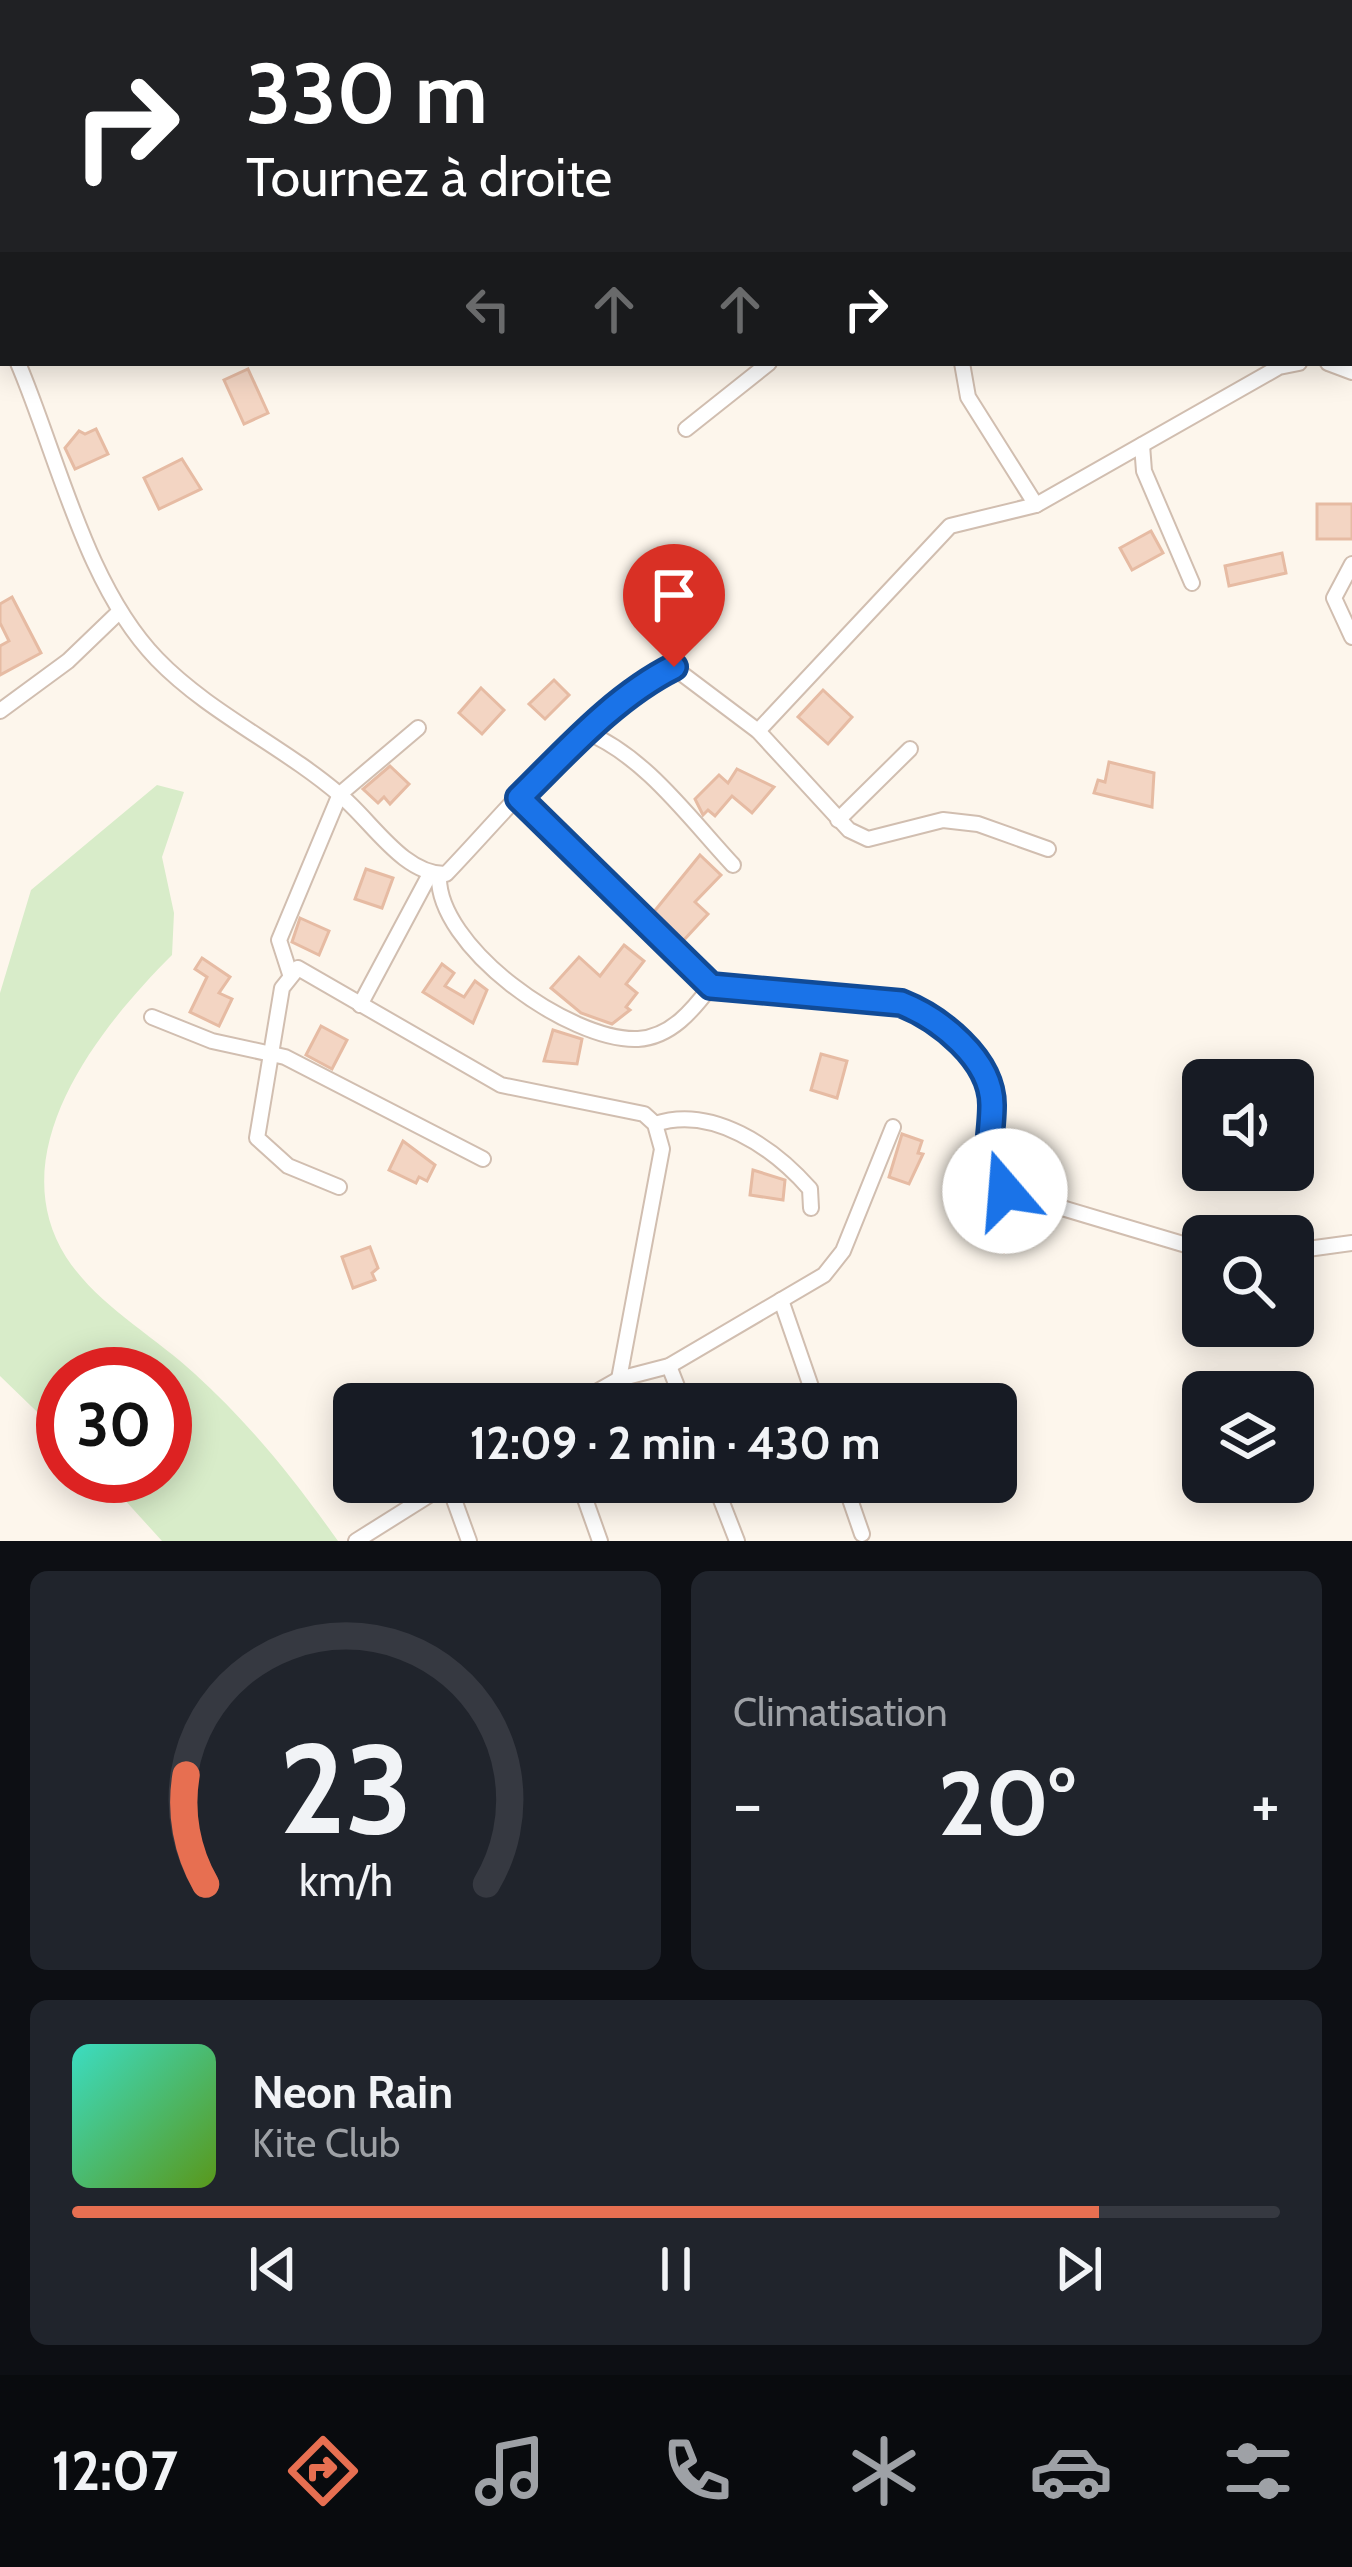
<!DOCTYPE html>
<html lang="fr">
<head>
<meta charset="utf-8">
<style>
	:root { --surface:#171b24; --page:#20242c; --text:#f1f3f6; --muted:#9ea1a6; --line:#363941; --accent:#e76f51 }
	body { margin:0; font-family:Cabin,sans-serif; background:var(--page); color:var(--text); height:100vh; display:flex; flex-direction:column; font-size:45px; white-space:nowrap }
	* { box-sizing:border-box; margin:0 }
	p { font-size:39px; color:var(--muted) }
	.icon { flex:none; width:66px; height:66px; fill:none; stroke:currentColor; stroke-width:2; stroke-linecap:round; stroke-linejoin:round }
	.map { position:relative; height:1541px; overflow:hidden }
	.details { display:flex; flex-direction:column; gap:30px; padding:30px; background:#0d0f14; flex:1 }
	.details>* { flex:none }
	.guide { position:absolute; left:0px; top:0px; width:1353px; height:366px; box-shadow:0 6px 30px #0003; background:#202124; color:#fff; overflow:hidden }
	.controls { position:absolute; left:1182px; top:1059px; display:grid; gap:24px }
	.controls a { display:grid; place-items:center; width:132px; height:132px; border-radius:18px; background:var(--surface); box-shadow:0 6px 30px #0003; font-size:60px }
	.speed { position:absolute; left:36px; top:1347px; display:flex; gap:24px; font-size:60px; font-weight:700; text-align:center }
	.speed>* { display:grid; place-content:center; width:156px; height:156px; border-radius:50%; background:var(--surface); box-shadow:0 6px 30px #0003; line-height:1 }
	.speed .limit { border:18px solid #d22; background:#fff; color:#111 }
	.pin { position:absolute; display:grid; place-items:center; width:102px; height:102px; color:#fff; margin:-123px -51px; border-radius:50% 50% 50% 0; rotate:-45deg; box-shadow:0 0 12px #0007 }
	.pin .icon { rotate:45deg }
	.me { position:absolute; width:132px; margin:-66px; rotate:342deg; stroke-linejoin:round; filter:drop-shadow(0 0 9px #0008) }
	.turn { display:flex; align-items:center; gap:42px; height:252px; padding:0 48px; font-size:54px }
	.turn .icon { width:156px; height:156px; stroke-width:2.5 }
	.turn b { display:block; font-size:84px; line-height:102px }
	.lanes { display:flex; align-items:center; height:114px; padding:0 48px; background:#0003; justify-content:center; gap:60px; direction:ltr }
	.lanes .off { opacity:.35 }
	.big { font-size:90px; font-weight:700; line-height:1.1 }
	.details .tile { flex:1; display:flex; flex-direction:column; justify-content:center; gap:18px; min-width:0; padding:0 42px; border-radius:18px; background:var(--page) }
	.details .dial { align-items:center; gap:0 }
	.dial svg { height:312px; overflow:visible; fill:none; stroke:var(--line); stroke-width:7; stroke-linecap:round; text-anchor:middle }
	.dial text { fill:var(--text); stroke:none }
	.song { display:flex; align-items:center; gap:36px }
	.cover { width:144px; height:144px; border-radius:18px; background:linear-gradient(135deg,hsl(170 70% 55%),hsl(90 70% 35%)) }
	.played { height:12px; border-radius:6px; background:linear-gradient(90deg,var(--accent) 85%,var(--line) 85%) }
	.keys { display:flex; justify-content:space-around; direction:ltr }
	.heat { display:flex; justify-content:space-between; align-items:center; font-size:66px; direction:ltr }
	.details .tiles { flex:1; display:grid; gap:30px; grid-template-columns:1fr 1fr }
	.tile:last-child { grid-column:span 2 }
	.trip { position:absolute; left:333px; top:1383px; width:684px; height:120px; border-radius:18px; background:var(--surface); box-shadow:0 6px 30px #0003; font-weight:700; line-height:120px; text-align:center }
	.tab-bar { display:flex; height:192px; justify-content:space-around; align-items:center; background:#090b0e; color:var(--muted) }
	.tab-bar .icon { width:84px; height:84px }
	.tab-bar .selected { color:var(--accent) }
	.tab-bar b { font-size:54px; color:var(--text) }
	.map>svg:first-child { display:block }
</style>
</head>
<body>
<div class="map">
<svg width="1352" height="1541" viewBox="0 0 1352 1541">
	<rect width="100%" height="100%" fill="#fdf6ec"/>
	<path fill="#d8ecc9" d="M157,785L184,792L162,857L174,913L172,955C98,1029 0,1152 66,1257C98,1306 153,1335 195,1374C251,1425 294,1479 338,1541H162L103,1476H165V1374H63V1437L0,1376V993L31,890Z"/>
	<g fill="#f3d5c3" stroke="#e6bba3" stroke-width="3">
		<polygon points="248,369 268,413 244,424 224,380"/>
		<polygon points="96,429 108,454 75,469 65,448 79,431 85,434"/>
		<polygon points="182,459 201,489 159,509 144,478"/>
		<rect x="1317" y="504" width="35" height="35"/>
		<polygon points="1151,531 1163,553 1132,570 1120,548"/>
		<polygon points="1282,553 1286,573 1229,586 1225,566"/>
		<polygon points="12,597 41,653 0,675 0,646 9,641 0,623 0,604"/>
		<polygon points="554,680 569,695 545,719 529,704"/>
		<polygon points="481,688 504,710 482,734 459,713"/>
		<polygon points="823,690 852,717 828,744 798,717"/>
		<polygon points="1109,762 1154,773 1152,807 1094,793 1098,780 1105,782"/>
		<polygon points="390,766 409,784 390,804 384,797 378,803 363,789"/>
		<polygon points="737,769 774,787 752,813 732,796 715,816 708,810 703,815 695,799 719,775 728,783"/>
		<polygon points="700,855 721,875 695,902 708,914 682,942 653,913"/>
		<polygon points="366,869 393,878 382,908 355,899"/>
		<polygon points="300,918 329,931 319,955 292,942"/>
		<polygon points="624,945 644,961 626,984 637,993 626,1007 630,1010 612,1024 581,1013 551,988 579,957 600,976"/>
		<polygon points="202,958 230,977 219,993 232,999 219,1026 190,1012 207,977 195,969"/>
		<polygon points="442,964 454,973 445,986 464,997 475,981 487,990 473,1023 423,992"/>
		<polygon points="321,1026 347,1040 332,1069 306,1055"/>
		<polygon points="553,1030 582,1039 577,1064 544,1061"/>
		<polygon points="821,1054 847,1061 837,1098 811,1090"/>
		<polygon points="902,1134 922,1141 918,1153 923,1154 909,1184 889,1177"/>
		<polygon points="403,1141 435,1165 427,1181 419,1177 416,1183 389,1170"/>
		<polygon points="753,1170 785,1180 783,1200 750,1195"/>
		<polygon points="985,1218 1011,1226 1004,1252 978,1244"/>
		<polygon points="370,1247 378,1268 372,1273 375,1280 353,1288 342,1257"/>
	</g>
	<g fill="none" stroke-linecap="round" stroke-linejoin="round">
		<defs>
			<g id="minor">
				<polyline points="66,0 67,3"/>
				<polyline points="282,0 284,3"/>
				<polyline points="1053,0 1054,3"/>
				<polyline points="0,319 3,326"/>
				<path d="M18,363C58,457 86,586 157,659C209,713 283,746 340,795C371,820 403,875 446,874C514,803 585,712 673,667L758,731L849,830L868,839L943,820L978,824L1048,849"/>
				<polyline points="962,363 968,397 1036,505"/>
				<polyline points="1328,363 1352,372"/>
				<polyline points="686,429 769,363"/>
				<polyline points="1142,445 1144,471 1192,583"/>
				<polyline points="1352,564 1334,598 1352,637"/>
				<polyline points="0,711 68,661 120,611"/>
				<polyline points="758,731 950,526 1036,505 1279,367 1299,363"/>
				<path d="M586,732C645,756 690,819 733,865"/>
				<path d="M519,798L711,986L900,1003C939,1019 992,1058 992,1105C993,1127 988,1150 986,1172L1005,1191L1203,1250"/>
				<polyline points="838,820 910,749"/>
				<path d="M439,874C435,946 570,1042 638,1039C671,1037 693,1010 711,986"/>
				<polyline points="290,974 279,940 340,794 418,728"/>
				<polyline points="360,1005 430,874"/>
				<polyline points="152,1017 212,1041 285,1057 483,1159"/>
				<path d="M655,1124C712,1105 773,1147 810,1189L811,1208"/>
				<polyline points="339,1187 288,1166 257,1138 282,988 298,968 501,1085 644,1114 655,1124 662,1149 619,1379"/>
				<polyline points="1293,1251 1352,1243"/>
				<polyline points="781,1300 817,1404"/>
				<polyline points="669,1366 684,1404"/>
				<polyline points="575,1404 619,1379 669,1366 824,1275 843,1251 893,1127"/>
				<polyline points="579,1482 600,1541"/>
				<polyline points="714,1482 737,1541"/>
				<polyline points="844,1482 862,1534"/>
				<polyline points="448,1483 469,1541"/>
				<polyline points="356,1541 450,1482"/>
			</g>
		</defs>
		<use href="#minor" stroke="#d1beb0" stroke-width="18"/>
		<use href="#minor" stroke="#fff" stroke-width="14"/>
	</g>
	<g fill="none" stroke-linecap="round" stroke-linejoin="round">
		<defs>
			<path id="route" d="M674,667C614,697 566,752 519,798L711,986L901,1003C939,1018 992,1059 992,1105C992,1127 988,1150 986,1172L1005,1191"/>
		</defs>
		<use href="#route" stroke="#114b97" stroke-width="30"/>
		<use href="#route" stroke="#1a73e8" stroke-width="21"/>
	</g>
</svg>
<div class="controls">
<a><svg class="icon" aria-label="sound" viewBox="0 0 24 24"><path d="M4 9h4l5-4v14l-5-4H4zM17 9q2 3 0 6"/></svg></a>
<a><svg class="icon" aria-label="search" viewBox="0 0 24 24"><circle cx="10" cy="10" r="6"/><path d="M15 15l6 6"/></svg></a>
<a><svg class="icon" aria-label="layers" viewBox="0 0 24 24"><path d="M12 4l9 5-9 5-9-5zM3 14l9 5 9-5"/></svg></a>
</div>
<div class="speed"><div class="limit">30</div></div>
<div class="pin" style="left:674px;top:667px;background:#d93025"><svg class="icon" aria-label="arrive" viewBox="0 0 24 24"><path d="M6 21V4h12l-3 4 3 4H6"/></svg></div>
<svg class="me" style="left:1005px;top:1191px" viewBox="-20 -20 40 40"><circle r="19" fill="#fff"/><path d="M0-13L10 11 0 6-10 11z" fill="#1a73e8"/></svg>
<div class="trip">12:09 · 2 min · 430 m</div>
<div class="guide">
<div class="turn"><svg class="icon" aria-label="right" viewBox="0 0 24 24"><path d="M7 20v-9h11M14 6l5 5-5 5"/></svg><div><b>330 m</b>Tournez à droite</div></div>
<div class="lanes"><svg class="icon off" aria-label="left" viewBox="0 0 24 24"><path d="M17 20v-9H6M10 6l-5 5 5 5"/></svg><svg class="icon off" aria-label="ahead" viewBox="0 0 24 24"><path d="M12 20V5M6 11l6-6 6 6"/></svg><svg class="icon off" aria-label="ahead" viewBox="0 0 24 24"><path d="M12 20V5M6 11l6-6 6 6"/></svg><svg class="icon" aria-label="right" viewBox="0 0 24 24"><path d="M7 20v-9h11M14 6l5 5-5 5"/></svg></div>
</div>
</div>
<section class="details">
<div class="tiles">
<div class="tile dial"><svg viewBox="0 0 100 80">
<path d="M14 69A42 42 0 1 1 86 69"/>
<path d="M14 69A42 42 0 0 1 9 41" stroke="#e76f51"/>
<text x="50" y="56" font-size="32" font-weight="700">23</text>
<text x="50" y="72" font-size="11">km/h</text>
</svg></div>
<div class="tile"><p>Climatisation</p>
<div class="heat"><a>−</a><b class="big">20°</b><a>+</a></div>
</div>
<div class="tile">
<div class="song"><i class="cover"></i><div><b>Neon Rain</b><p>Kite Club</p></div></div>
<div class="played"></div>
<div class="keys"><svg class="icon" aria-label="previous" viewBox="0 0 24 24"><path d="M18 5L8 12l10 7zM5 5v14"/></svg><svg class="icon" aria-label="pause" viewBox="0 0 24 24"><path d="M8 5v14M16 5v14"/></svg><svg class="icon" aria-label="next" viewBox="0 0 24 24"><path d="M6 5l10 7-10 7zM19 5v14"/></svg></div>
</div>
</div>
</section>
<nav class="tab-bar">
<b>12:07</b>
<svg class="icon selected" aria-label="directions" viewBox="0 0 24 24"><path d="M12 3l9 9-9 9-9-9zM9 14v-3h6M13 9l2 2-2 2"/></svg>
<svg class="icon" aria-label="music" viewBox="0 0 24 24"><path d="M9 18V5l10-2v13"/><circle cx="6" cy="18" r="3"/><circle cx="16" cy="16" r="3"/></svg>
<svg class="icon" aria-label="phone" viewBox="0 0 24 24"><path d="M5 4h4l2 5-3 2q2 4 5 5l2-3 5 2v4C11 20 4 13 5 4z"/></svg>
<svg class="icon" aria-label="climate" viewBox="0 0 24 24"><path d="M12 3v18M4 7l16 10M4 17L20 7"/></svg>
<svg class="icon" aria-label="car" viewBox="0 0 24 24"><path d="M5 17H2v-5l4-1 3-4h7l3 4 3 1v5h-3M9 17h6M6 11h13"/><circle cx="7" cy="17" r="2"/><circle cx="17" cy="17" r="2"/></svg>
<svg class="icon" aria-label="filters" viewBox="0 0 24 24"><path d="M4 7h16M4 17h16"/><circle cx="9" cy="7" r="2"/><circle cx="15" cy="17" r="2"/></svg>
</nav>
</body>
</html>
